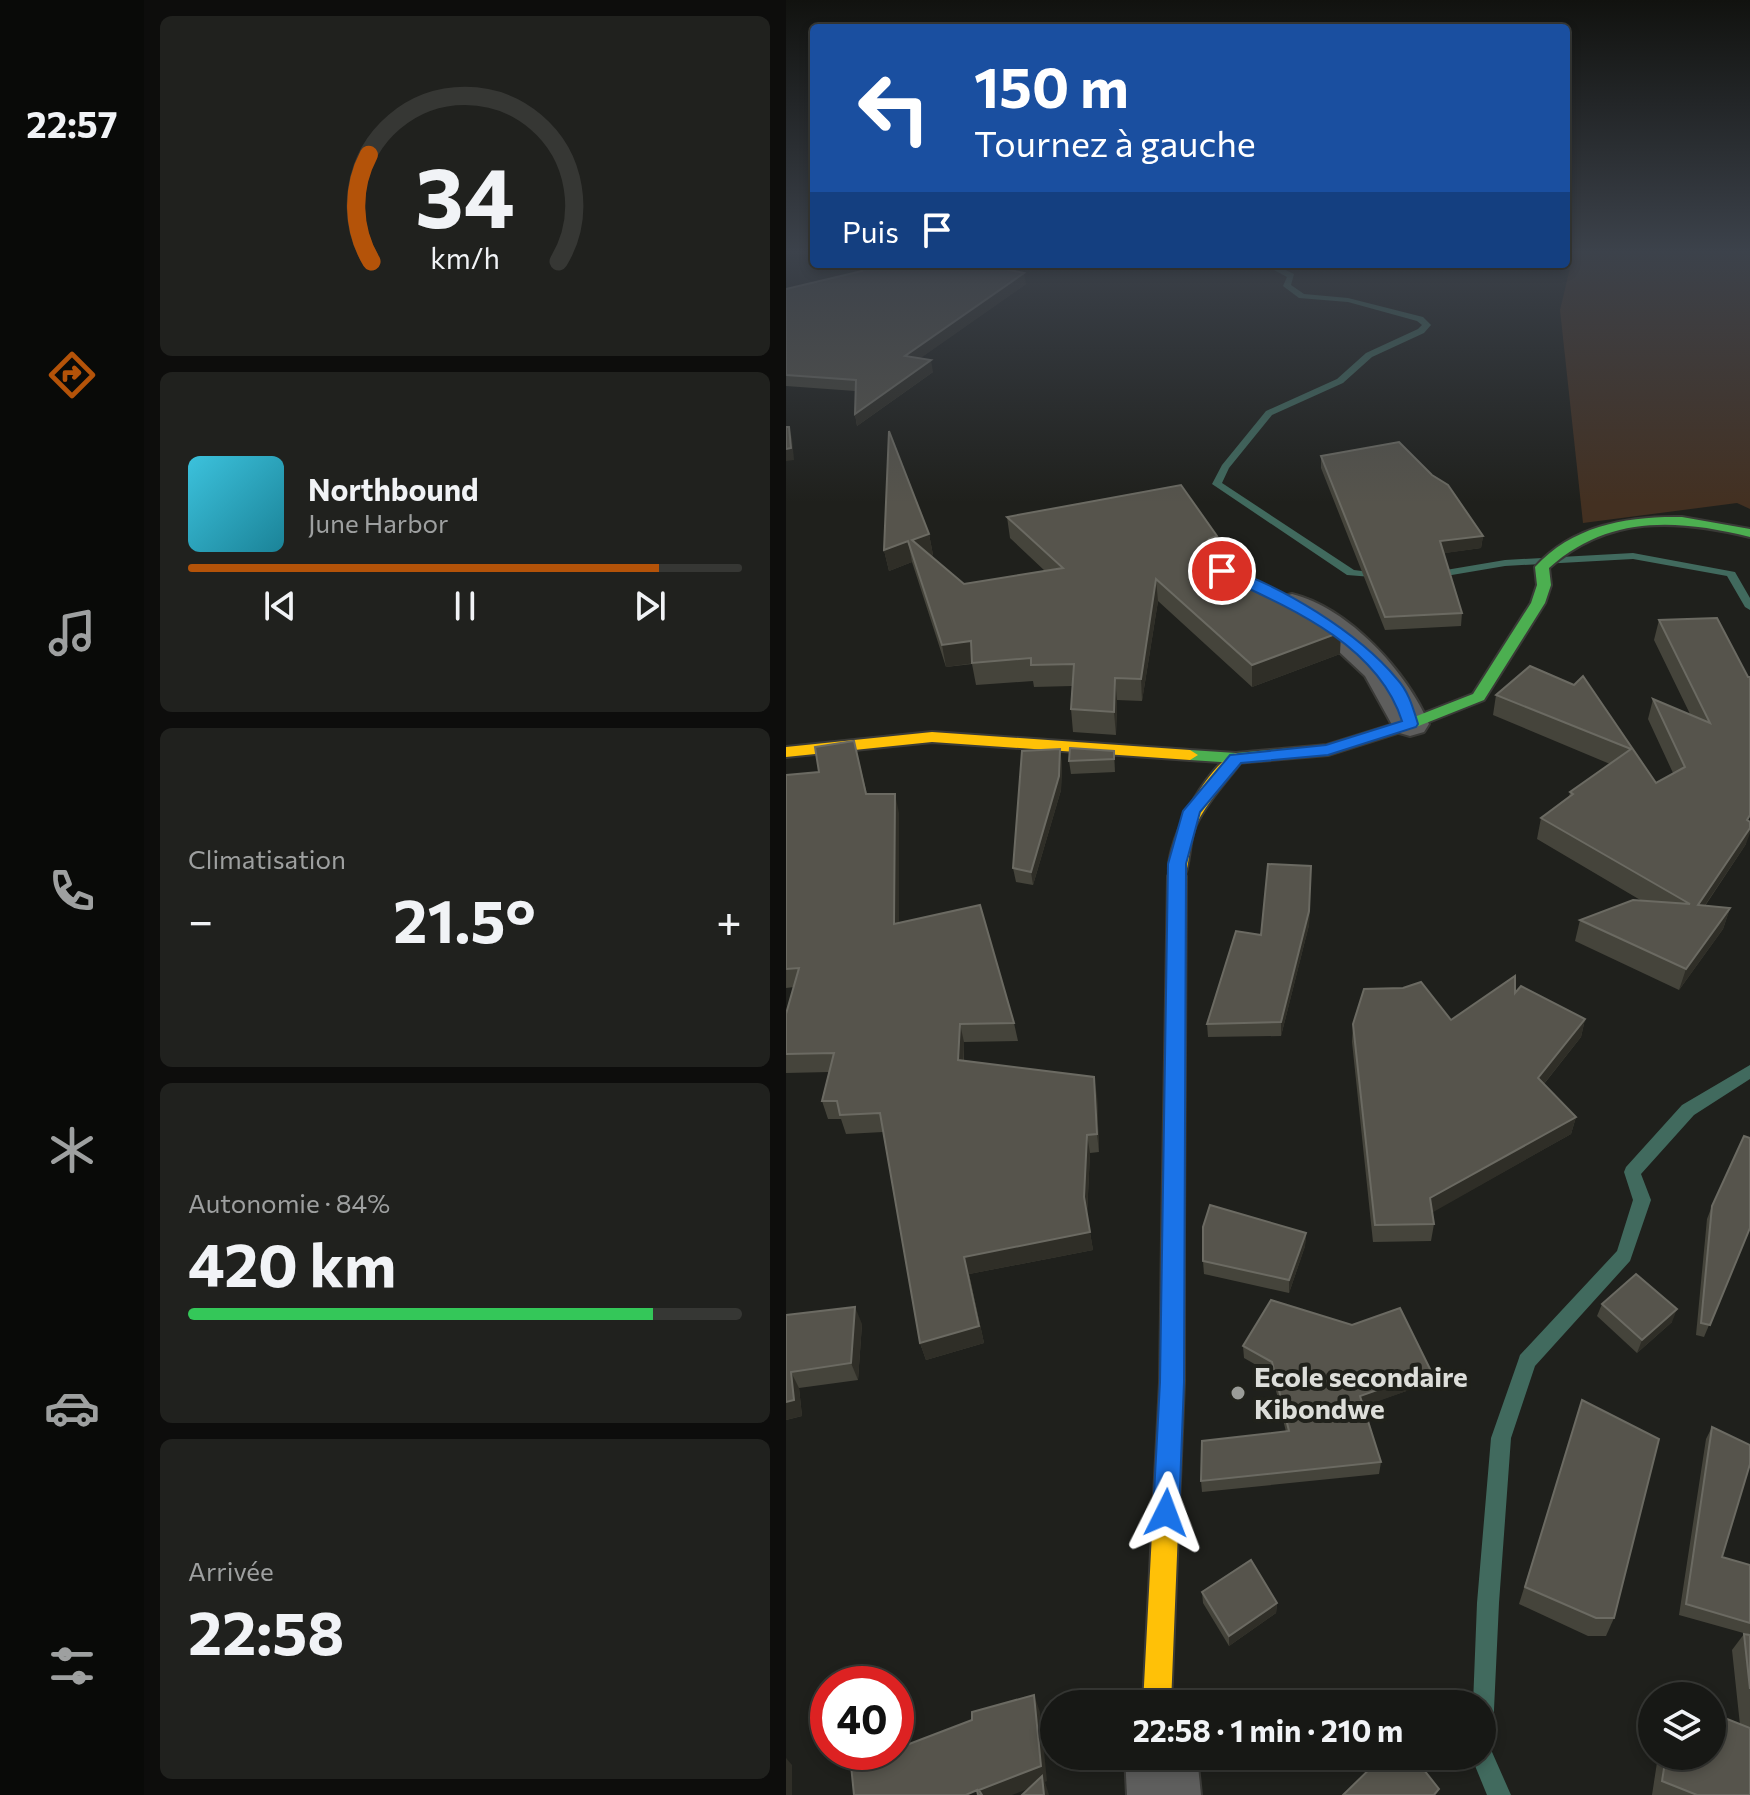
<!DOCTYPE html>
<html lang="fr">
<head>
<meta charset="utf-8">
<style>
	:root { --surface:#171815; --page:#20211e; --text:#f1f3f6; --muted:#9ea0a0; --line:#363734; --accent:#b45309 }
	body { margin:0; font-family:Commissioner,sans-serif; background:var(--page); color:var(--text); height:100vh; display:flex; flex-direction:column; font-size:30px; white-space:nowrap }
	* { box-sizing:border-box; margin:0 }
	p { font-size:26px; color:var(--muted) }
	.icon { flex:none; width:44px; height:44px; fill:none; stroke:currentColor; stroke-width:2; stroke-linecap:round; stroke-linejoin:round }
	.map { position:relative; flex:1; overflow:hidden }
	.side { display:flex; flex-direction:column; gap:16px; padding:16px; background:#0d0d0c; width:642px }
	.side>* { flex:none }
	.banner { position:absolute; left:24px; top:24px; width:760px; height:244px; border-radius:8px; box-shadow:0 4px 12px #0003,0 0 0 2px var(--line); background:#1a4fa0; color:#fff; overflow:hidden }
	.fabs { position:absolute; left:852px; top:1682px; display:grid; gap:16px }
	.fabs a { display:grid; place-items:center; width:88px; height:88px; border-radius:50%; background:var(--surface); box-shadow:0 4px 12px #0003,0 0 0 2px var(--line); font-size:40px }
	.speed { position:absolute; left:24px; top:1666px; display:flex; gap:16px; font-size:40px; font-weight:700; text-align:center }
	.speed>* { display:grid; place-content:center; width:104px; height:104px; border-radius:50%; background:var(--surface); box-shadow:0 4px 12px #0003,0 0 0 2px var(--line); line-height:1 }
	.speed .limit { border:12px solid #d22; background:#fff; color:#111 }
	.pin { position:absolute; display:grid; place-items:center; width:68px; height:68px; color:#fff; margin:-34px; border:4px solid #fff; border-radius:50%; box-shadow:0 2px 8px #0007 }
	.me { position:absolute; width:88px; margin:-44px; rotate:3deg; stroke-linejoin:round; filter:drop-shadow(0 0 6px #0008) }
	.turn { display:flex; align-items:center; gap:28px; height:168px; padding:0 32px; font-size:36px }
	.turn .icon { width:104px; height:104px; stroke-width:2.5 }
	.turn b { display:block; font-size:56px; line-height:68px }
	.then { display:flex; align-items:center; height:76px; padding:0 32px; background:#0003; gap:16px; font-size:30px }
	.big { font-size:60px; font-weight:700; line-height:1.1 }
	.side .widget { flex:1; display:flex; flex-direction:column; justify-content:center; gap:12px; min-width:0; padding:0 28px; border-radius:12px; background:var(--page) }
	.side .dial { align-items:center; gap:0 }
	.dial svg { height:208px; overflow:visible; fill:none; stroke:var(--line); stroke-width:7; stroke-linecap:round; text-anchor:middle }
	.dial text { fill:var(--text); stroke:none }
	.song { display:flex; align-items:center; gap:24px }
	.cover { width:96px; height:96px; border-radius:12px; background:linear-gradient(135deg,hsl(190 70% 55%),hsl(190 70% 35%)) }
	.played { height:8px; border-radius:4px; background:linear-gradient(90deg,var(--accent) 85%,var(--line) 85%) }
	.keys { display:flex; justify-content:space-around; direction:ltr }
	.heat { display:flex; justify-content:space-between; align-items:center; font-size:44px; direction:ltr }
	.charge { height:12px; border-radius:6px; background:linear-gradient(90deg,#34c759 84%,var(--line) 0) }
	.trip { position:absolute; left:254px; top:1690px; width:456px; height:80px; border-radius:40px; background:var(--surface); box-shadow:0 4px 12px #0003,0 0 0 2px var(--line); font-weight:700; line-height:80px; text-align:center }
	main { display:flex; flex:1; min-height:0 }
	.menu { display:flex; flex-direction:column; width:144px; justify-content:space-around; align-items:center; background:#090a08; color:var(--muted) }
	.menu .icon { width:56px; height:56px }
	.menu .active { color:var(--accent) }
	.menu b { font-size:36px; color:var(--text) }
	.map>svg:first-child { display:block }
</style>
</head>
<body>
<main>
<nav class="menu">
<b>22:57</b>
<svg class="icon active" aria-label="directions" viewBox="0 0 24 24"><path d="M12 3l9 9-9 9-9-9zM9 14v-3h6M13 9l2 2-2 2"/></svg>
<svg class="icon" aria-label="music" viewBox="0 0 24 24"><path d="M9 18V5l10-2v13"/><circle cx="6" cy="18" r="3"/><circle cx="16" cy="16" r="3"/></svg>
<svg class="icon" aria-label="phone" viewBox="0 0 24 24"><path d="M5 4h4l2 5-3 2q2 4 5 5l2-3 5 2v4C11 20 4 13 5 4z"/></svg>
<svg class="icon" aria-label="climate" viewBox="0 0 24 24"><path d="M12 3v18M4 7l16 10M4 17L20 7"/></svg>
<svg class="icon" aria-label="car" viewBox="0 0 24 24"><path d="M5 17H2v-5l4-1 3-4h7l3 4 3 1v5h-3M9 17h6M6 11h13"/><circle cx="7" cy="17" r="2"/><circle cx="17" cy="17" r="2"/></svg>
<svg class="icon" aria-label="filters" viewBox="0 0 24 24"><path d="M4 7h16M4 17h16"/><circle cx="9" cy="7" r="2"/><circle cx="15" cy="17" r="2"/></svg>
</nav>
<section class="side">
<div class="widget dial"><svg viewBox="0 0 100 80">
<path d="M14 69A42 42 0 1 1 86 69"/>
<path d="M14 69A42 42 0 0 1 13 28" stroke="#b45309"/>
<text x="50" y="56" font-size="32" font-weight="700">34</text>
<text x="50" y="72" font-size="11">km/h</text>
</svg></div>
<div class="widget">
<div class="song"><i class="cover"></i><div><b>Northbound</b><p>June Harbor</p></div></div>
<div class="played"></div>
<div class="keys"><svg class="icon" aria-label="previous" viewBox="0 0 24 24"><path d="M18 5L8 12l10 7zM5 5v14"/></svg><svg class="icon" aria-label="pause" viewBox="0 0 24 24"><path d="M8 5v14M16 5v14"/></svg><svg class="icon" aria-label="next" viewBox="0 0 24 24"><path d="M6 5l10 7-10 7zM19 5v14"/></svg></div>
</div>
<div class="widget"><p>Climatisation</p>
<div class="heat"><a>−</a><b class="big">21.5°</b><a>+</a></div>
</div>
<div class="widget"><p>Autonomie · 84%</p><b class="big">420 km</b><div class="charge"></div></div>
<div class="widget"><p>Arrivée</p><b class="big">22:58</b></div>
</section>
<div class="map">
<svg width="964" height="1795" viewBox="0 0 964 1795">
	<rect width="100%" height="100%" fill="#1f201c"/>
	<polygon fill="#433021" points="788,251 964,251 964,509 951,503 797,523 774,310"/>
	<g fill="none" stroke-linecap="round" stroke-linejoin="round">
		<g fill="#416a5e" fill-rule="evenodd">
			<polygon points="477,264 487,264 508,274 505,285 518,294 562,298 637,317 645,325 638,333 586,357 557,383 486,415 443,468 436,483 568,570 599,574 599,578 561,575 426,484 436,465 480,411 551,379 580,353 632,329 636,325 631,321 562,302 513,298 497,286 501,277"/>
			<polygon points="847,553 949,572 964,598 964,610 959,607 941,576 847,559 719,566 648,578 643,575 648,572 719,560"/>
			<polygon points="964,1065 964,1079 908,1115 855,1174 865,1200 844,1261 749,1366 725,1438 713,1603 706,1752 725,1795 701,1795 685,1756 696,1756 696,1704 687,1704 691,1603 705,1438 732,1361 734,1355 831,1251 847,1200 838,1172 840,1167 896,1105"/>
		</g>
		<defs>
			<g id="street">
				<path d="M506,594C563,608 621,672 643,724L638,732L624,736L610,732L579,676L548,647L494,611L489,604L494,597Z"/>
				<polygon points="339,1756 411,1756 415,1795 341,1795"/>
			</g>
			<path id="fast" d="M896,517L964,529V537C890,519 823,515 763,568L765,585L759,603L698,700L630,727L542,755L450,763L404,760L396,755L404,750L450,753L541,745L618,721L687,694L745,603L751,585L749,567C787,525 842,516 896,517Z"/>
			<g id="slow">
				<polygon points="146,732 404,750 412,755 404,760 146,742 0,757 0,747"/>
				<path d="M450,753L458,758C442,780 422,800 410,825C402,843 405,864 397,880H385C372,852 423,761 450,753Z"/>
				<polygon points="387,1226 395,1229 398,1236 398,1382 385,1704 357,1704 374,1382 376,1236 379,1229"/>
			</g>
			<polygon id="jam" points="391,870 400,876 398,1236 395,1243 387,1246 379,1243 376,1236 382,876"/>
		</defs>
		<use href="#street" stroke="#3a3a37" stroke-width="4"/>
		<use href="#fast" stroke="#3a3a37" stroke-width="4"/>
		<use href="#slow" stroke="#3a3a37" stroke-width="4"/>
		<use href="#jam" stroke="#3a3a37" stroke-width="4"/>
		<use href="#street" fill="#5e5e5d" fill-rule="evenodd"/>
		<use href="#fast" fill="#4caf50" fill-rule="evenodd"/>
		<use href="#slow" fill="#ffc107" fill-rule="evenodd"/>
		<use href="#jam" fill="#c62828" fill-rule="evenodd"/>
	</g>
	<g fill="#45443b">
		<polygon points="240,284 134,358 147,372 71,426 69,414 69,391 0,386 0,289"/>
		<polygon points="535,456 697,536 695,548 658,553 676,613 675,626 599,630 535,468"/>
		<polygon points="221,517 431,536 432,557 424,560 554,654 466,687 372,601 356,701 331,700 330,735 287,732 285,709 286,686 248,687 247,681 190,685 186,664 160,667 126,562 103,571 98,550 143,534 147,555 145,556 178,584 259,571 224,538"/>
		<polygon points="931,618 960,844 919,906 944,908 937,929 893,990 789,941 794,920 856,901 751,839 755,818 783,797 784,792 824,764 707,715 710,695 788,685 797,676 870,783 887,773 862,719 867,699 904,714 868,640 873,620"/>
		<polygon points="68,741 81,794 113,813 113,923 228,1023 232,1041 178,1042 178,1061 311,1095 313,1152 304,1153 301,1215 307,1250 183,1274 198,1343 140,1360 134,1343 97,1132 60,1134 55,1119 42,1119 36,1101 43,1072 0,1073 0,1054 8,987 0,988 0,775 33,772"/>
		<polygon points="328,751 329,772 285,774 283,761"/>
		<polygon points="276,762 275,790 247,885 230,882 227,868"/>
		<polygon points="525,866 523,925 495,1036 422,1037 421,1024 475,935"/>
		<polygon points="729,993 799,1019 795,1037 758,1084 790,1117 785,1134 646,1212 648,1224 645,1241 587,1242 566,1042 567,1024 665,1020"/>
		<polygon points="926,1206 964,1228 918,1337 910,1335 921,1219"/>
		<polygon points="520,1233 519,1246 503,1293 418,1274 417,1261"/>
		<polygon points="816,1304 886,1322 851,1353 811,1316"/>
		<polygon points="0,1315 76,1324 72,1380 13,1388 16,1416 0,1420"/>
		<polygon points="457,1346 643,1383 577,1406 595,1462 593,1474 416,1492 415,1481 500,1432 486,1374 458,1358"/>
		<polygon points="790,1421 828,1618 820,1636 802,1636 733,1604"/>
		<polygon points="926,1427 936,1557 964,1565 964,1795 866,1795 872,1756 926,1756 954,1725 946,1650 958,1634 961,1634 893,1615 920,1439"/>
		<polygon points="416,1592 491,1603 490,1613 443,1646 417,1603"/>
	</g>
	<g fill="#2f2e27">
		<polygon points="238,273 240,284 122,367 119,356"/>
		<polygon points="145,360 147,372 71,426 69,414"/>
		<polygon points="3,427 6,438 8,460 0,461 0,449"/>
		<polygon points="143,534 147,555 130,561 126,540"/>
		<polygon points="431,536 432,557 423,560 417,569 416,548 423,539"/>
		<polygon points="697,536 695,548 653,554 654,541"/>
		<polygon points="122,541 126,562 103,571 98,550"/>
		<polygon points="370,579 372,601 356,701 355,679"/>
		<polygon points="555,632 554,654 466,687 466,665"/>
		<polygon points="185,641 189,663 160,667 156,645"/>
		<polygon points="329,678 331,700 330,735 328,712"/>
		<polygon points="274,749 276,762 275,790 247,885 245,872"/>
		<polygon points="109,794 113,813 113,943 108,924"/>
		<polygon points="964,828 964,833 960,844 905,926 912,905"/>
		<polygon points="944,908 937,929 893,990 900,969"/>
		<polygon points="523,911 523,925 495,1036 495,1022"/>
		<polygon points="799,1019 795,1037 749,1095 752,1078"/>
		<polygon points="174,1024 178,1042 177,1079 172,1060"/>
		<polygon points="308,1077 311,1095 313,1152 311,1134"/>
		<polygon points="790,1117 785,1134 642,1215 644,1198"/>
		<polygon points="301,1135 304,1153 301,1215 298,1197"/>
		<polygon points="304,1232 307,1250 183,1274 198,1343 140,1360 134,1343 178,1257"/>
		<polygon points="520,1233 519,1246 503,1293 503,1280"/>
		<polygon points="69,1307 76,1324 72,1380 65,1363"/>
		<polygon points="891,1309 886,1322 851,1353 856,1340"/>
		<polygon points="645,1371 643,1383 573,1408 574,1396"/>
		<polygon points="5,1372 13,1388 16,1416 0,1420 0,1402"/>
		<polygon points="491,1603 490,1613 443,1646 443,1636"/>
		<polygon points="248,1695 254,1712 261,1781 259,1782 263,1795 258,1795 257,1783 226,1795 195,1795 193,1790"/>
		<polygon points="0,1758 6,1765 6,1795 0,1795"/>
	</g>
	<g fill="#56544c" stroke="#6b6a62" stroke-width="2">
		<polygon points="75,264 196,264 238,273 119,356 145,360 69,414 70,380 0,375 0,289 76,271"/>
		<polygon points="0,427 3,427 5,448 0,449"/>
		<polygon points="103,431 143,534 126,540 178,584 277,568 221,517 395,485 431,536 423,539 416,548 421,559 478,585 492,597 497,595 510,602 555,632 466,665 370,579 355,679 329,678 328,712 285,709 288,664 245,665 245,658 186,663 185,641 156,645 122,541 98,550"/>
		<polygon points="613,442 646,475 662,485 697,536 654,541 676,613 599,617 535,456"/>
		<polygon points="931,618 962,677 964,677 964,815 961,820 964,822 964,828 912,905 944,908 900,969 794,920 847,900 904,904 755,818 787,794 784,792 845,749 710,695 744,666 788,685 797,676 870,783 899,767 867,699 924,723 873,620"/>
		<polygon points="68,741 80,794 109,794 108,924 194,905 228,1023 174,1024 172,1060 308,1077 311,1134 301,1135 298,1197 304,1232 178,1257 193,1326 134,1343 94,1113 54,1115 51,1101 36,1101 48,1053 0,1054 0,1014 13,968 0,969 0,775 33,772 29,747"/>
		<polygon points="284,748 328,751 328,759 283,761"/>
		<polygon points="274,749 273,776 245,872 227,868 236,751"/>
		<polygon points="482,864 525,866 523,911 495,1022 421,1024 450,931 475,935"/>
		<polygon points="729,976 729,993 735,986 799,1019 752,1078 790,1117 644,1198 648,1224 589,1225 567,1024 578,989 617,988 635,982 665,1020"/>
		<polygon points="958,1136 964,1138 964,1228 924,1325 915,1323 926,1206"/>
		<polygon points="424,1205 520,1233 503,1280 417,1261 417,1227"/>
		<polygon points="850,1274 891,1309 856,1340 816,1304"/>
		<polygon points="485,1300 566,1325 614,1308 645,1371 574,1396 595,1462 415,1481 416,1441 503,1431 486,1362 457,1346"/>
		<polygon points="69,1307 65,1363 5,1372 8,1400 0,1402 0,1315"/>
		<polygon points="796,1400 873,1439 828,1618 810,1618 739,1587"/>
		<polygon points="926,1427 964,1445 964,1464 936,1557 964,1565 964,1623 900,1604"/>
		<polygon points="465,1560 491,1603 443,1636 416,1592"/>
		<polygon points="958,1634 964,1635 964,1689"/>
		<polygon points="248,1695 255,1766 193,1790 196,1795 192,1795 191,1790 180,1795 68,1795 65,1765 101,1752 110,1752 110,1749 186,1720 186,1712"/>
		<polygon points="926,1713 964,1728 964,1795 911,1795 876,1781 880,1756 926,1756"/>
		<polygon points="597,1756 627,1756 653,1789 648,1795 557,1795"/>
		<polygon points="256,1776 258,1795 236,1795"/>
	</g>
	<linearGradient id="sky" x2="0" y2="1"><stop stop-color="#11120f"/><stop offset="0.5" stop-color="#3c424b"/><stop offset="1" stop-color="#3c424b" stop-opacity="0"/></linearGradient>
	<rect width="964" height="503" fill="url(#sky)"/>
	<path fill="#1a73e8" stroke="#114b97" stroke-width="2" d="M436,567C494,584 573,633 611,679C623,692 627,708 632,724L630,727L542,755L455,763L414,812L400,864L398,1382L393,1513L389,1523L380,1527L371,1523L367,1513L374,1382L382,864L397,811L444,755L540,745L616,721C591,643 500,606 431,574V568Z"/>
	<circle fill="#9a9c98" stroke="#20211b" stroke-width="3" cx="452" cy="1393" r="8"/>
	<g text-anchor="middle" stroke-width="8" stroke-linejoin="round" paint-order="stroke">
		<g font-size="28" font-weight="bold" fill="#dddeda" stroke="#20211b" text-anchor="start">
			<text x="468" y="1387">Ecole secondaire<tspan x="468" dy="32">Kibondwe</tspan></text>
		</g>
	</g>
</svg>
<div class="fabs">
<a><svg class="icon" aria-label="layers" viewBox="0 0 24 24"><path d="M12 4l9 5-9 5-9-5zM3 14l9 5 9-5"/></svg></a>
</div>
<div class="speed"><div class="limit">40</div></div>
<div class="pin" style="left:436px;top:571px;background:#d93025"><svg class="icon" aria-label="arrive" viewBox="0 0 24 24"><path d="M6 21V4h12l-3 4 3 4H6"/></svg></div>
<svg class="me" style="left:380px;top:1513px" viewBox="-20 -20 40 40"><path d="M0-17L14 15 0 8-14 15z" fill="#1a73e8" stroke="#fff" stroke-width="4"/></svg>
<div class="trip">22:58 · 1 min · 210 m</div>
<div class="banner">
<div class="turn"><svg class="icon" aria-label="left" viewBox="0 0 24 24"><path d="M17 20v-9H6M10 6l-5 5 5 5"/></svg><div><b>150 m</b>Tournez à gauche</div></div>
<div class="then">Puis<svg class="icon" aria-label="arrive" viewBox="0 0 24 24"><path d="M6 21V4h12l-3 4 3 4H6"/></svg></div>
</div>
</div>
</main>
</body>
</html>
